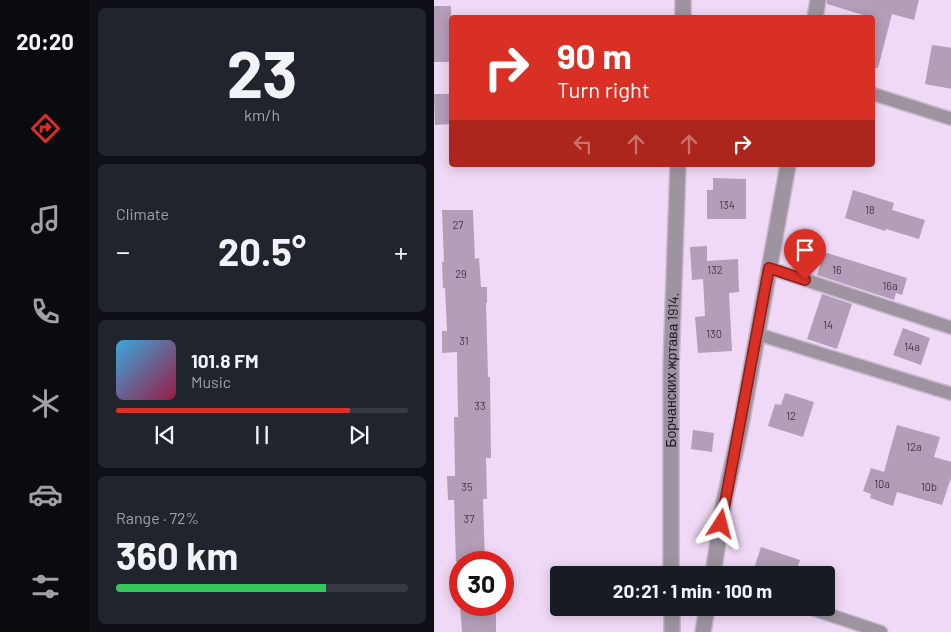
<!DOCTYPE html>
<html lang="en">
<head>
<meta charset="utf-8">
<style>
	:root { --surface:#171b24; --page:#20242c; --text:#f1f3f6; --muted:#9ea1a6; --line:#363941; --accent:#d93025 }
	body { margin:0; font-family:Barlow,sans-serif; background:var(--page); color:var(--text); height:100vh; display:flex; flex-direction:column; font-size:19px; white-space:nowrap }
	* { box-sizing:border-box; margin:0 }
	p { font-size:16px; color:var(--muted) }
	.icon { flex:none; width:28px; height:28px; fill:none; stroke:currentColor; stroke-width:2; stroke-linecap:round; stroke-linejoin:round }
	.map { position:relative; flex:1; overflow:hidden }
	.sheet { display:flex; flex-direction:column; gap:8px; padding:8px; background:#0d0f14; width:344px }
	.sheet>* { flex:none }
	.top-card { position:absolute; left:15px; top:15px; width:426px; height:152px; border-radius:5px; box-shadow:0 2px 12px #0003; background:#d93025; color:#fff; overflow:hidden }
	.speed { position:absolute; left:15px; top:551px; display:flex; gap:10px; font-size:25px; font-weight:700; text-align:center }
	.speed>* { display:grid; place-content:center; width:65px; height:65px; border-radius:50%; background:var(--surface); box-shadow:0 2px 12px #0003; line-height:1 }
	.speed .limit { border:8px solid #d22; background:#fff; color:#111 }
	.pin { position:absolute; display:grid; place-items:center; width:42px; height:42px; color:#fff; margin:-51px -21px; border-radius:50% 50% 50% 0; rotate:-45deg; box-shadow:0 0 5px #0007 }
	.pin .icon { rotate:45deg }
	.me { position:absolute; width:55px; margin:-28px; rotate:9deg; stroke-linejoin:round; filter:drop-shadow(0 0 4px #0008) }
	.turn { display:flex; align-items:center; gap:18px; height:105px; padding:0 25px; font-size:22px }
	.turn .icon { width:65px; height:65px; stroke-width:2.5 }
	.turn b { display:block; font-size:35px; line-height:42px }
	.lanes { display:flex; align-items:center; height:48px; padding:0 25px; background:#0003; justify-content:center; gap:25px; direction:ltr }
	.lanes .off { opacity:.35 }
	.big { font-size:38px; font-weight:700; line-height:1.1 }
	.sheet .tile { flex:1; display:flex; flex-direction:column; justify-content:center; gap:8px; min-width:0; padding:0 18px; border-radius:8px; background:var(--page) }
	.sheet .dial { align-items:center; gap:0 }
	.dial b { font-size:65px; line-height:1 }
	.song { display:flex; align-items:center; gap:15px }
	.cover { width:60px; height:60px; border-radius:8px; background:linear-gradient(135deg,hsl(200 70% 55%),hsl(340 70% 35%)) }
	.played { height:5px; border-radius:2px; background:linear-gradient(90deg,var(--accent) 80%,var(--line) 80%) }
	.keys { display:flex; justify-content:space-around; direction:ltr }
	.heat { display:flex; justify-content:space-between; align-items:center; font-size:28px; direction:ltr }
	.charge { height:8px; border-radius:4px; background:linear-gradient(90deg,#34c759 72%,var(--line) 0) }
	.trip { position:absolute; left:116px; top:566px; width:285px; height:50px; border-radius:5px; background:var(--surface); box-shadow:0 2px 12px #0003; font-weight:700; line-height:50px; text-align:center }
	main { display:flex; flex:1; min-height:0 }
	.tab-bar { display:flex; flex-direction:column; width:90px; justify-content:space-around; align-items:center; background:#090b0e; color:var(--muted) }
	.tab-bar .icon { width:35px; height:35px }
	.tab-bar .active { color:var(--accent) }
	.tab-bar b { font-size:22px; color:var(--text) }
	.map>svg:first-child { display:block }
</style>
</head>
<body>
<main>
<nav class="tab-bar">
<b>20:20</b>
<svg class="icon active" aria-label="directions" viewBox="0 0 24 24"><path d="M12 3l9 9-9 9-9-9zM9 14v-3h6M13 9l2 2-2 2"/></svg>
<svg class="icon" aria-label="music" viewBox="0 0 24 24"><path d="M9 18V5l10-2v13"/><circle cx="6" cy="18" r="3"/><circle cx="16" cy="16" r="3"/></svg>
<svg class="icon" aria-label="phone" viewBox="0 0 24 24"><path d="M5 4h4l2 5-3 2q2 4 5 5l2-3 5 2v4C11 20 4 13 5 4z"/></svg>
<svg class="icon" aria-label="climate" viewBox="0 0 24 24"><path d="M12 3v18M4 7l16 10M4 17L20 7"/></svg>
<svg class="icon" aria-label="car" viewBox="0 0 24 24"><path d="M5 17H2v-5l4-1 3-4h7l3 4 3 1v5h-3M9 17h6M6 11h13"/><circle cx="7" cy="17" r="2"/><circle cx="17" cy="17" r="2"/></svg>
<svg class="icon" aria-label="filters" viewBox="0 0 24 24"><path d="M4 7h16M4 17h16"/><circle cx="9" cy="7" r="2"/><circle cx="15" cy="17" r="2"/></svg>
</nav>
<section class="sheet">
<div class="tile dial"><b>23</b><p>km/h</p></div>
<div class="tile"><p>Climate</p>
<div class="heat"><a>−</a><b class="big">20.5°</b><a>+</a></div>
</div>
<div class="tile">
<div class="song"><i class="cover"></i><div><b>101.8 FM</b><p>Music</p></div></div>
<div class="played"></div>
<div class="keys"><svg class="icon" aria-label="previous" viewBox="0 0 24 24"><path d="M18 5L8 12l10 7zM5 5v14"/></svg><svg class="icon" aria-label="pause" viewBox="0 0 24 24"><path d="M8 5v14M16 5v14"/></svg><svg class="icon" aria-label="next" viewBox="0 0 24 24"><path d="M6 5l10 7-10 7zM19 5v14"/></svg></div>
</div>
<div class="tile"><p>Range · 72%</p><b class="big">360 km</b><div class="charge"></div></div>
</section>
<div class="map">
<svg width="518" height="632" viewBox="0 0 518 632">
	<rect width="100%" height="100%" fill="#f0d9f6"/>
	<g fill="#b39db8">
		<polygon points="393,0 485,0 480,20 458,14 444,68 439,68 439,18 393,4"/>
		<polygon points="0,6 17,6 18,62 0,62"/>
		<polygon points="498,45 518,48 518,89 491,84"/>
		<polygon points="0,94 18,94 18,124 1,125"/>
		<polygon points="279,178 312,179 312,219 273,219 273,190 279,190"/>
		<polygon points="419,190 460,203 458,210 491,220 485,239 452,229 451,231 411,218"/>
		<polygon points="8,210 39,210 41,259 45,258 47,287 53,287 53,303 52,303 54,377 56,377 57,458 52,458 53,499 49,499 51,562 22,562 20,500 14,500 13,476 21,476 20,417 24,417 23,352 8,353 8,331 13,331 11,288 9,288 8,262 10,262"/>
		<polygon points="273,246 273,261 304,259 305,292 295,293 298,351 264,353 261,317 271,316 269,279 258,280 256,247"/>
		<polygon points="390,252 473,278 468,295 462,293 460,300 383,275"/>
		<polygon points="388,294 418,304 403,349 373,339"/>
		<polygon points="469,328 496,338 487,365 459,355"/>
		<polygon points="351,393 380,402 369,437 334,426 341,404 347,405"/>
		<polygon points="463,425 506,437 500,457 518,462 518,475 508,505 463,492 459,506 436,498 437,494 429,491 437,468 450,472"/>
		<polygon points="259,430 280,433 278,452 257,449"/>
		<polygon points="327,547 366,560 361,575 318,575"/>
		<polygon points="26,605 50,605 50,611 62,611 62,632 28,632"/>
	</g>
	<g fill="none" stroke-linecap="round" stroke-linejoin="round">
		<defs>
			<g id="lane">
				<polyline points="439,94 518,119"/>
				<polyline points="335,268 518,328"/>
				<polyline points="323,334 518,394"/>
				<polyline points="375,608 447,632"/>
			</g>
			<g id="street">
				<polyline points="249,18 249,0"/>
				<polyline points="381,18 384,0"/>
				<path id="s1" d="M237,575V366L244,165"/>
				<polyline points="279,575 289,507 307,425 354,165"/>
				<polyline points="238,608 238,632"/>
				<polyline points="269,632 273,608"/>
			</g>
		</defs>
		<use href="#lane" stroke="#cab6cf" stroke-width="15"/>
		<use href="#street" stroke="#cab6cf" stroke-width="18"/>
		<use href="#lane" stroke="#9e94a0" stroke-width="12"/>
		<use href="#street" stroke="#9e94a0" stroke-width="15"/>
	</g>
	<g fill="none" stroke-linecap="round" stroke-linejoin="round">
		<defs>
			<polyline id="route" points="287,524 335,268 371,280"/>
		</defs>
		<use href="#route" stroke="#8d1f18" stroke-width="12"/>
		<use href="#route" stroke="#d93025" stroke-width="9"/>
	</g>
	<g text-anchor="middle" stroke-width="4" stroke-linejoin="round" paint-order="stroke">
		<g font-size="11" fill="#433846">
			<text x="293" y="209">134</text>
			<text x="436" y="214">18</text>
			<text x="24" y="229">27</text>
			<text x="281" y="274">132</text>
			<text x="403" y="274">16</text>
			<text x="27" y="278">29</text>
			<text x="456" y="290">16a</text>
			<text x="394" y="329">14</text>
			<text x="280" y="338">130</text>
			<text x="30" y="345">31</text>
			<text x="478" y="351">14a</text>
			<text x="46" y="410">33</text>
			<text x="357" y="420">12</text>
			<text x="480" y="451">12a</text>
			<text x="448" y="488">10a</text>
			<text x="33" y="491">35</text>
			<text x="495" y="491">10b</text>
			<text x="35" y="523">37</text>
		</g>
		<g font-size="14" fill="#1e1620" stroke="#fae8ff">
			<text dy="5" stroke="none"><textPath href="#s1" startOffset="205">Борчанских жртава 1914.</textPath></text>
		</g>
	</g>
</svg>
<div class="speed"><div class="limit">30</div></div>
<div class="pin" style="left:371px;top:280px;background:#d93025"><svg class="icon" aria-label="arrive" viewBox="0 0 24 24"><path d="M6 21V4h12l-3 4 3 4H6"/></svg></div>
<svg class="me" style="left:287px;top:524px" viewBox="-20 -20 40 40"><path d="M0-17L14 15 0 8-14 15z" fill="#d93025" stroke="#fff" stroke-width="4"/></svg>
<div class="trip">20:21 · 1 min · 100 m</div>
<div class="top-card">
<div class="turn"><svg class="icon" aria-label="right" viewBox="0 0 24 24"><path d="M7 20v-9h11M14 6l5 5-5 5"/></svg><div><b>90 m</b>Turn right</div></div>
<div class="lanes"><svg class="icon off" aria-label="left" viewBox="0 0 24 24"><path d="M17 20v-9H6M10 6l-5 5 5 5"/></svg><svg class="icon off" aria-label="ahead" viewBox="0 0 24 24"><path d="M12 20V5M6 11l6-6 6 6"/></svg><svg class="icon off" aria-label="ahead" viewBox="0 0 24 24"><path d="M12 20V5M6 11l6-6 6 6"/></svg><svg class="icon" aria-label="right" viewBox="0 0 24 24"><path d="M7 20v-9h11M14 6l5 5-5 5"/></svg></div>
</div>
</div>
</main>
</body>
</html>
